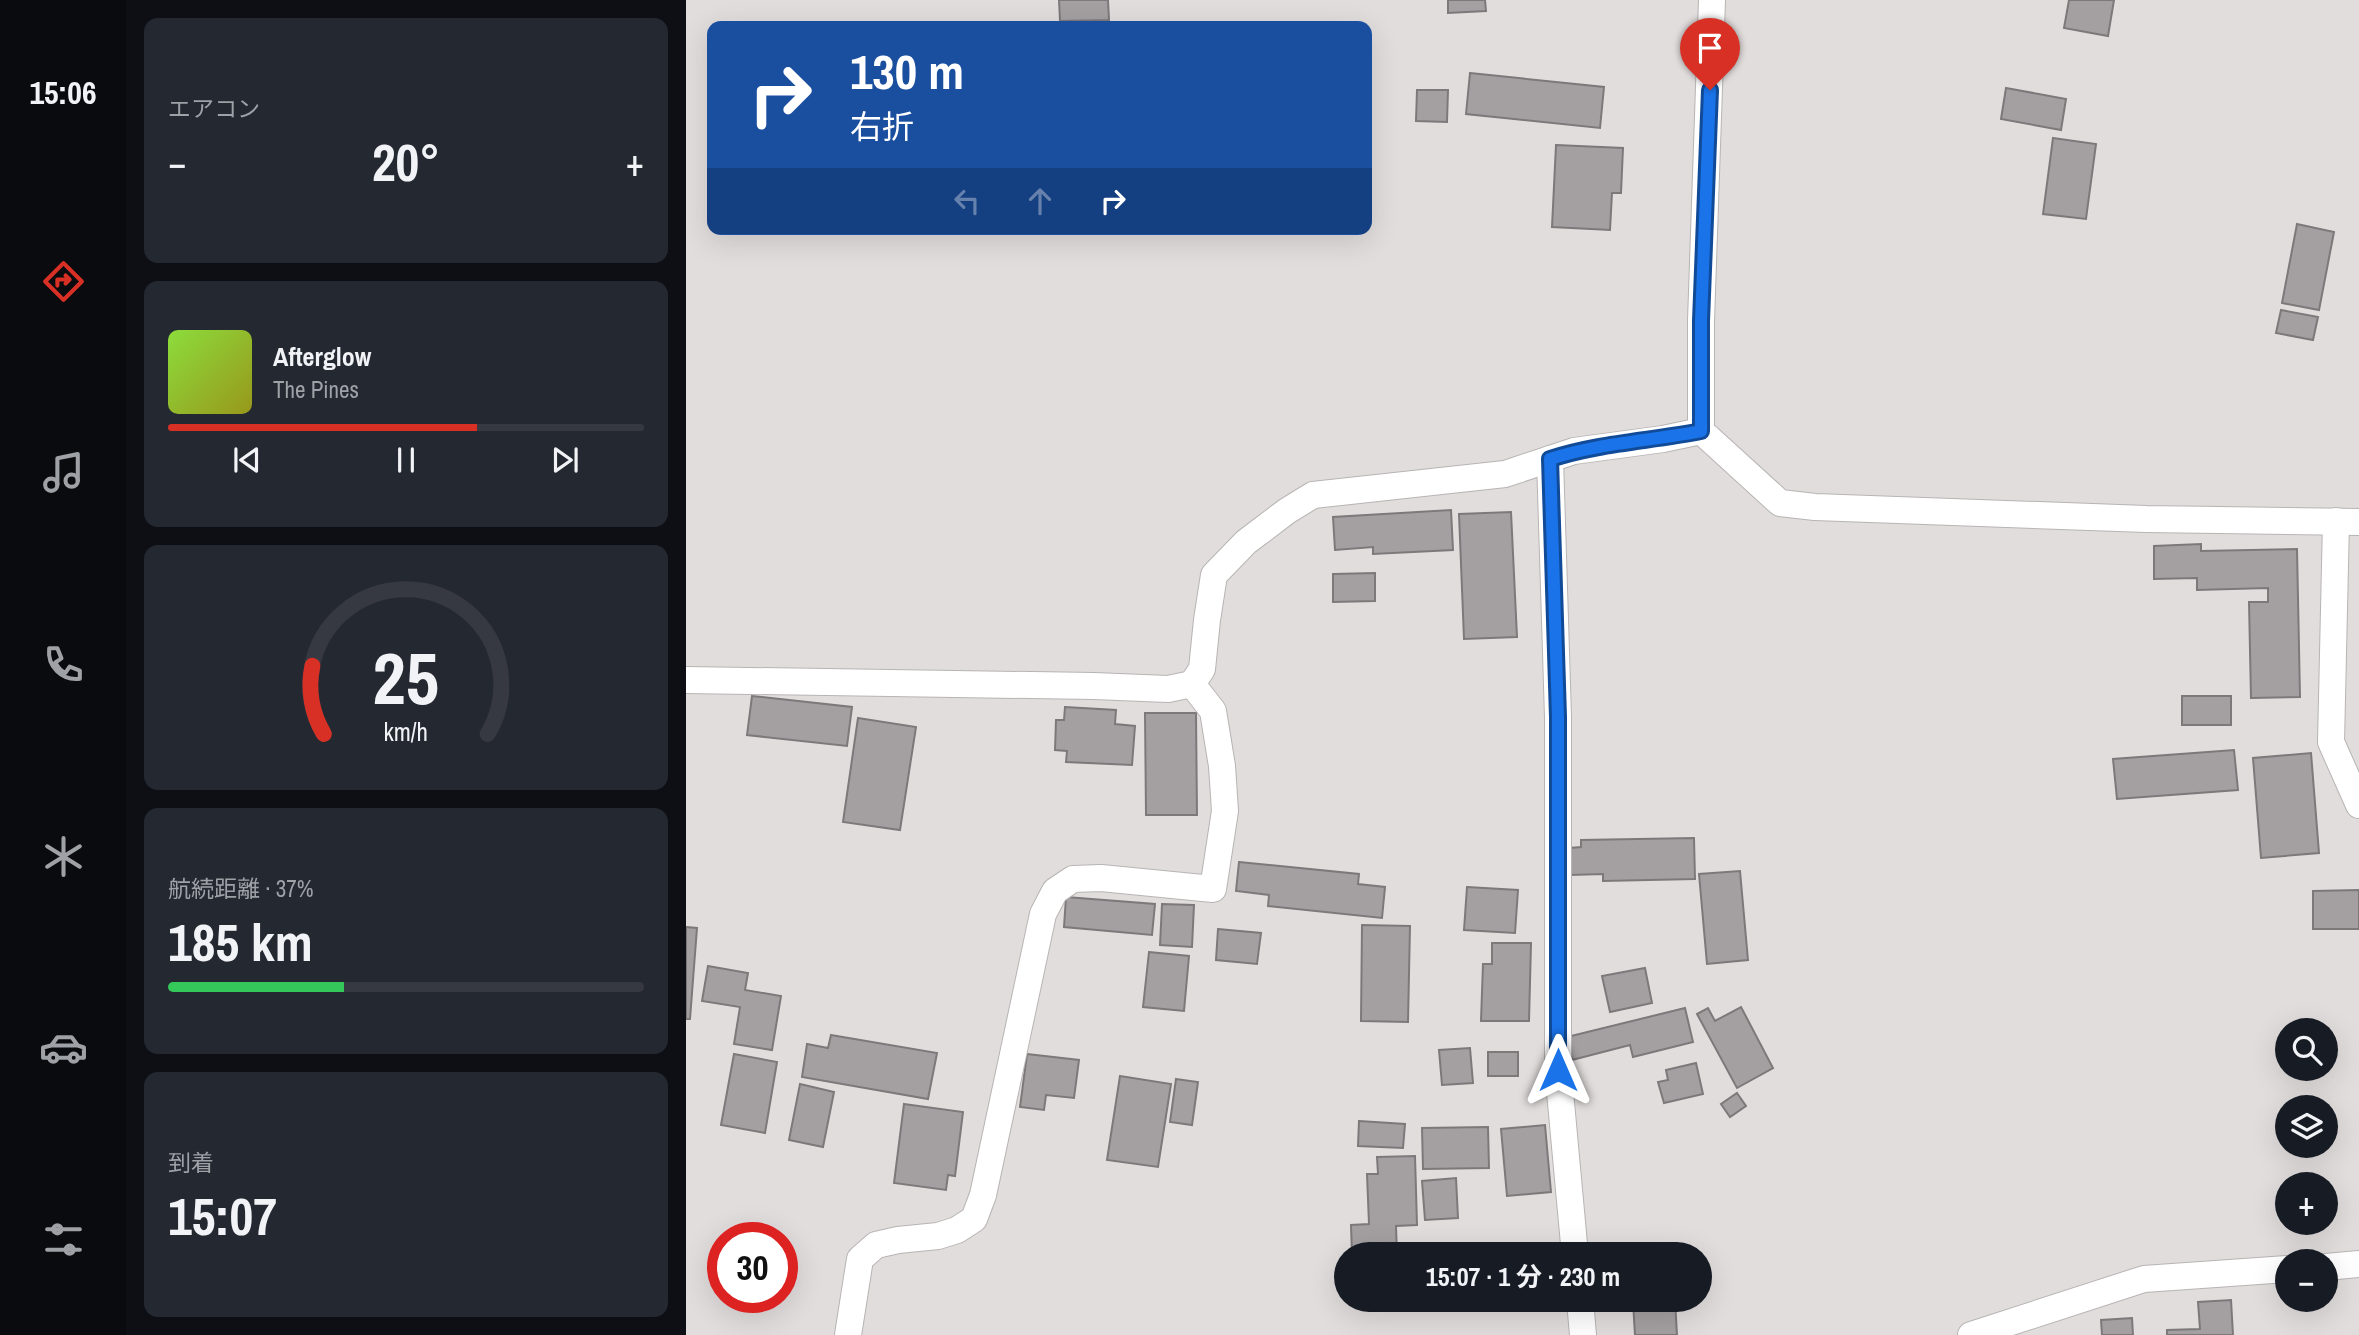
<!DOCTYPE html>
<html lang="ja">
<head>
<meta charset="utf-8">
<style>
	:root { --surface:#171b24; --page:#242831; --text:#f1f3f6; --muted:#9ea1a6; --line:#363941; --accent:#d93025 }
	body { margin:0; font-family:"Archivo Narrow","Noto Sans JP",sans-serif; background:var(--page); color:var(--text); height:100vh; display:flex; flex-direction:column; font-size:26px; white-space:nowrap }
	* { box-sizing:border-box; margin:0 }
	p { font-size:23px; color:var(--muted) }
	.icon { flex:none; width:38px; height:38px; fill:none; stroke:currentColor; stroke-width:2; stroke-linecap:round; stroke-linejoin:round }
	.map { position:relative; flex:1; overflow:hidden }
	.panel { display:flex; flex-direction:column; gap:18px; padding:18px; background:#0d0f14; width:560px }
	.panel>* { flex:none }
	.banner { position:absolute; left:21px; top:21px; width:665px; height:214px; border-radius:14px; box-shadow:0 7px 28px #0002; background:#1a4fa0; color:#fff; overflow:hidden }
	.fabs { position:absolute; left:1589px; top:1018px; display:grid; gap:14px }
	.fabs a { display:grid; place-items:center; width:63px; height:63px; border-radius:50%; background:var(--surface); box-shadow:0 7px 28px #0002; font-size:35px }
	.speed { position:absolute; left:21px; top:1222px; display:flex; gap:14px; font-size:35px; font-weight:700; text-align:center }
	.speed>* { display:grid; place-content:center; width:91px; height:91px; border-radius:50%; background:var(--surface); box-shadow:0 7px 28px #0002; line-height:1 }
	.speed .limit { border:10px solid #d22; background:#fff; color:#111 }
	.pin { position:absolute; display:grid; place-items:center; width:60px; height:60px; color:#fff; margin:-72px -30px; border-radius:50% 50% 50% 0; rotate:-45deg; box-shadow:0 0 7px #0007 }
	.pin .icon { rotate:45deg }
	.me { position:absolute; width:77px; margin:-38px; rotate:0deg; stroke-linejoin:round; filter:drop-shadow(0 0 5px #0008) }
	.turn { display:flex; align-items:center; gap:24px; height:147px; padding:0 28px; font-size:32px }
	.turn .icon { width:91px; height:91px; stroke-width:2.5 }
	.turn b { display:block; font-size:49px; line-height:60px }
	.lanes { display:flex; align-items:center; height:66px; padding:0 28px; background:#0003; justify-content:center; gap:35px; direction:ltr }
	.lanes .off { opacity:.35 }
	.big { font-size:52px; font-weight:700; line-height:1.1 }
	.panel .widget { flex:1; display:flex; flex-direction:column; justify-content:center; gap:10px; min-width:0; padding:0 24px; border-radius:14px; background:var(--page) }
	.panel .dial { align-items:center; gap:0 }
	.dial svg { height:182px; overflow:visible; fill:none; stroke:var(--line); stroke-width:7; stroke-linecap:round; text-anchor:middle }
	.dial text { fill:var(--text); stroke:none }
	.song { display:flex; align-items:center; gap:21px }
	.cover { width:84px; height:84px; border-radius:10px; background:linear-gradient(135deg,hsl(90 70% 55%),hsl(60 70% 35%)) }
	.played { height:7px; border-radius:4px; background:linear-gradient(90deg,var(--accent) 65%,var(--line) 65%) }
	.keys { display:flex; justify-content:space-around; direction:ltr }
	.heat { display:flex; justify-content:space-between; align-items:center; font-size:38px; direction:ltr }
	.charge { height:10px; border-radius:5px; background:linear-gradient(90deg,#34c759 37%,var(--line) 0) }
	.trip { position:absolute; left:648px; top:1242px; width:378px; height:70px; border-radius:35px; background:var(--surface); box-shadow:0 7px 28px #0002; font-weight:700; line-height:70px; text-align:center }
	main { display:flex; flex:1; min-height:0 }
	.tabs { display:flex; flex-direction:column; width:126px; justify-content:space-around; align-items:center; background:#090b0e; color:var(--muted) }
	.tabs .icon { width:49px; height:49px }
	.tabs .active { color:var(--accent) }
	.tabs b { font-size:32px; color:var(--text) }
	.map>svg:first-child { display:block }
</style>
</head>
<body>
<main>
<nav class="tabs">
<b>15:06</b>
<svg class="icon active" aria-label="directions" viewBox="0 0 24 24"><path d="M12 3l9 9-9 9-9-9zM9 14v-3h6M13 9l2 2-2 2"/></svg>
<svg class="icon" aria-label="music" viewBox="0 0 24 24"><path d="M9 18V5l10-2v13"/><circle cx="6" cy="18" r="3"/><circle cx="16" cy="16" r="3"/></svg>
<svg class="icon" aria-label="phone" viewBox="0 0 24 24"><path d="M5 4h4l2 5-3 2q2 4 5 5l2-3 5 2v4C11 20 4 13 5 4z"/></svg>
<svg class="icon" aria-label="climate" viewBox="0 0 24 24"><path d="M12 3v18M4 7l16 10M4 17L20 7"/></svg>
<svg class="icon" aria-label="car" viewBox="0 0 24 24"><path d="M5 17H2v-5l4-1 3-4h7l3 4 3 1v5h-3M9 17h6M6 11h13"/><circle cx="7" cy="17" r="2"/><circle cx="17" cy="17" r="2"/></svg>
<svg class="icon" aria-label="filters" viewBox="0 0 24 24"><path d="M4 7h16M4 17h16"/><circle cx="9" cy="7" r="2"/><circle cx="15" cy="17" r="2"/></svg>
</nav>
<section class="panel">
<div class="widget"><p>エアコン</p>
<div class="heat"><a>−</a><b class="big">20°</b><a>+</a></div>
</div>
<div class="widget">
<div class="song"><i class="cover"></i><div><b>Afterglow</b><p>The Pines</p></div></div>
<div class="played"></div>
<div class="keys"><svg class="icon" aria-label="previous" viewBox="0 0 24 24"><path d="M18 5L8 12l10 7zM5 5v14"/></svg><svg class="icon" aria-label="pause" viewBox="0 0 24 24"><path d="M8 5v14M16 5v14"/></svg><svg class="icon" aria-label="next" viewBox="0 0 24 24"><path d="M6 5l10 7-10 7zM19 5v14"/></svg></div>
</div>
<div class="widget dial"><svg viewBox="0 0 100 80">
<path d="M14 69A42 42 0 1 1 86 69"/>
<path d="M14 69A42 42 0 0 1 9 39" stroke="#d93025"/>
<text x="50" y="56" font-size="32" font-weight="700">25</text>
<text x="50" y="72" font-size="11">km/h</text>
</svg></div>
<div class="widget"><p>航続距離 · 37%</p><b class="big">185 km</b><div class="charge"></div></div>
<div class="widget"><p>到着</p><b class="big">15:07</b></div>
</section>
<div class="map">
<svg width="1673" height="1335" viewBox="0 0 1673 1335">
	<rect width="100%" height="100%" fill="#e2dddd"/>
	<g fill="#a4a0a2" stroke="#7d797b" stroke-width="2">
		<polygon points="373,0 422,0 423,20 374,21"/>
		<polygon points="762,0 799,0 800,11 762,13"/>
		<polygon points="1383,0 1428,0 1422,36 1378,28"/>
		<polygon points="784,73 918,87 914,128 780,114"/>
		<polygon points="1320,88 1380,99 1375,130 1315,119"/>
		<polygon points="731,90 762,90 761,122 730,121"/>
		<polygon points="1367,138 1410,144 1400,219 1357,214"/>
		<polygon points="870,145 937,148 935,193 926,193 924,230 866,227"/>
		<polygon points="1611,224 1648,232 1633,310 1596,303"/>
		<polygon points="1595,310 1632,317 1627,340 1590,333"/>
		<polygon points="765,510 767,550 687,554 687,547 649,550 647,517"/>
		<polygon points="825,512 831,637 778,639 773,514"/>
		<polygon points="1515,544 1515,551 1611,549 1614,697 1565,698 1563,602 1582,602 1582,588 1511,590 1511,578 1468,579 1468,546"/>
		<polygon points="689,573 689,601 647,602 647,574"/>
		<polygon points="66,696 166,707 161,746 61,735"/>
		<rect x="1496" y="696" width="49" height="29"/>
		<polygon points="379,707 430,710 429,724 449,726 446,765 380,762 381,751 369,750 370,720 378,720"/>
		<polygon points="459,713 510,713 511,815 460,815"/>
		<polygon points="172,718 230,727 214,830 157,822"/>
		<polygon points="1548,750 1552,790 1431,799 1427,759"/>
		<polygon points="1625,753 1633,853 1575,858 1567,758"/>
		<polygon points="1008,838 1009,879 917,881 917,874 884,875 884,848 895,847 895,840"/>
		<polygon points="553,862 673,874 672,884 699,887 696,918 582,906 583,895 550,891"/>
		<polygon points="1054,871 1062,960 1021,964 1013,874"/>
		<polygon points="781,887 832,890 829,933 778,930"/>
		<polygon points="1673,890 1673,929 1627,929 1627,891"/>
		<polygon points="380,897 469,904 466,935 378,927"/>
		<polygon points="476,904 508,905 506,947 474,945"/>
		<polygon points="676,925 724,926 722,1022 675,1021"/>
		<polygon points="0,927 11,928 4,1019 0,1019"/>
		<polygon points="532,929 575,933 571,964 530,960"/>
		<polygon points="806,943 845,943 843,1021 795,1021 797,964 806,964"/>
		<polygon points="463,952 503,956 498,1011 457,1007"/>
		<polygon points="22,966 62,973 59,990 95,996 86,1050 48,1044 54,1007 16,1001"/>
		<polygon points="959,968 966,1003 924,1012 916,976"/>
		<polygon points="1055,1007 1087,1068 1051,1088 1011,1014 1022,1008 1029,1021"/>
		<polygon points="999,1008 1007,1042 947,1057 944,1045 886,1060 881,1037"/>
		<polygon points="145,1035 251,1053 242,1099 116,1077 121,1044 142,1048"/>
		<polygon points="784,1048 787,1083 756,1085 753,1050"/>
		<rect x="802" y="1052" width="30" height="24"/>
		<polygon points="48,1054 91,1062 79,1133 35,1125"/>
		<polygon points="341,1054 393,1060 388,1098 360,1095 358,1110 334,1107"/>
		<polygon points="1010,1063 1017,1094 978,1103 972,1082 982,1080 980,1070"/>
		<polygon points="434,1076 485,1084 472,1167 421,1160"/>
		<polygon points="490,1079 512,1082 506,1125 484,1122"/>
		<polygon points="114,1084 148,1092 137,1147 103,1140"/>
		<polygon points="1051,1093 1060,1106 1044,1117 1035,1104"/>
		<polygon points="218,1104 277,1112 269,1176 262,1175 260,1190 208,1183"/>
		<polygon points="673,1121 719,1124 717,1148 672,1146"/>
		<polygon points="859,1125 865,1192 821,1196 815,1129"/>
		<polygon points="802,1127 803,1168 737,1169 736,1128"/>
		<polygon points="729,1156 731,1225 710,1226 711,1255 666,1255 665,1225 683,1224 681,1174 692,1174 691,1157"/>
		<polygon points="770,1178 772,1218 739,1220 736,1181"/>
		<polygon points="989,1300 991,1335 949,1335 947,1302"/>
		<polygon points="1545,1300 1547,1335 1481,1335 1481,1330 1514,1329 1512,1302"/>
		<polygon points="1446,1318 1447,1335 1416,1335 1415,1320"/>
	</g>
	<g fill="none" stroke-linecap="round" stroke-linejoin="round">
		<defs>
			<g id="minor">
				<polyline points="1026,0 1015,321 1015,431 1094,503 1129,507 1460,519 1673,522"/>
				<polyline points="864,459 872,717 872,1070 889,1255"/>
				<polyline points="1650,521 1645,742 1673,805"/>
				<polyline points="0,680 408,686 482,689 506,684 516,669 521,620 528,575 560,542 601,511 627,495 819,474 888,451 977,439 1015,431"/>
				<polyline points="1640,1267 1673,1264"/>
				<polyline points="894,1300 897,1335"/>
				<polyline points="162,1335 174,1259 190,1245 212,1240 252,1236 271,1230 288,1219 297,1195 357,914 369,891 387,879 415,878 527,889 539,811 536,766 527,711 506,684"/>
				<polyline points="1285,1335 1458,1279 1601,1269"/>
			</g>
		</defs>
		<use href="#minor" stroke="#b8b4b4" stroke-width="28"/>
		<use href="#minor" stroke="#fff" stroke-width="26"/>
	</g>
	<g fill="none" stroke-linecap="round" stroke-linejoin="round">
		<defs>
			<path id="route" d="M872,1070V717L864,459C912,443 965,441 1015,431V321L1024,90"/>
		</defs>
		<use href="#route" stroke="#114b97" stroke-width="18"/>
		<use href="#route" stroke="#1a73e8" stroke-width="12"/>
	</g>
</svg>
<div class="fabs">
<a><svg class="icon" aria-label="search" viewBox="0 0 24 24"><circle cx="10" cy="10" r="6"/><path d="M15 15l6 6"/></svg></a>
<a><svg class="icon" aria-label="layers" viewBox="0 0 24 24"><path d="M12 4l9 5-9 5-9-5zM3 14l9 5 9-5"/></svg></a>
<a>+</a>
<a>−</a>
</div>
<div class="speed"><div class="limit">30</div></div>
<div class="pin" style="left:1024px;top:90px;background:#d93025"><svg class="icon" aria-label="arrive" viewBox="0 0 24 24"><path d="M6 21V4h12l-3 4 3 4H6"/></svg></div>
<svg class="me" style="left:872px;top:1070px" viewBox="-20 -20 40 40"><path d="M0-17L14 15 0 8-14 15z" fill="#1a73e8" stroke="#fff" stroke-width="4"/></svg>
<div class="trip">15:07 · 1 分 · 230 m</div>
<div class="banner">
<div class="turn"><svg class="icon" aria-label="right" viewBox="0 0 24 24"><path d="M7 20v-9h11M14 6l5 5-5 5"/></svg><div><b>130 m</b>右折</div></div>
<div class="lanes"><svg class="icon off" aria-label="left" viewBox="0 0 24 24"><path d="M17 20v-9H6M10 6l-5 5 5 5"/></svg><svg class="icon off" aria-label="ahead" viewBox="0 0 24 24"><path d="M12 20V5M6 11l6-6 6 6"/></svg><svg class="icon" aria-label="right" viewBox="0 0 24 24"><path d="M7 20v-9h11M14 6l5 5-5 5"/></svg></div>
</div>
</div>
</main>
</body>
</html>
